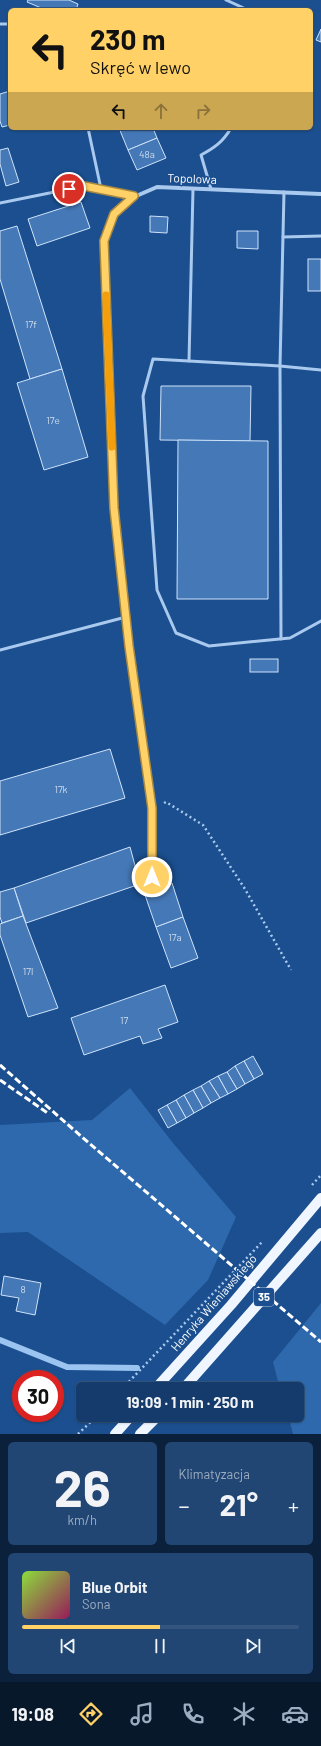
<!DOCTYPE html>
<html lang="pl">
<head>
<meta charset="utf-8">
<style>
	:root { --surface:#143b6b; --page:#214673; --text:#f1f3f6; --muted:#9dadc1; --line:#33557e; --accent:#ffd166 }
	body { margin:0; font-family:Barlow,sans-serif; background:var(--page); color:var(--text); height:100vh; display:flex; flex-direction:column; font-size:15px; white-space:nowrap }
	* { box-sizing:border-box; margin:0 }
	p { font-size:13px; color:var(--muted) }
	.icon { flex:none; width:22px; height:22px; fill:none; stroke:currentColor; stroke-width:2; stroke-linecap:round; stroke-linejoin:round }
	.map { position:relative; height:1434px; overflow:hidden }
	.drawer { display:flex; flex-direction:column; gap:8px; padding:8px; background:#0b203b; flex:1 }
	.drawer>* { flex:none }
	.banner { position:absolute; left:8px; top:8px; width:305px; height:122px; border-radius:6px; box-shadow:0 1px 3px #0004,0 0 0 1px var(--line); background:#ffd166; color:#111; overflow:hidden }
	.speed { position:absolute; left:12px; top:1370px; display:flex; gap:8px; font-size:20px; font-weight:700; text-align:center }
	.speed>* { display:grid; place-content:center; width:52px; height:52px; border-radius:50%; background:var(--surface); box-shadow:0 1px 3px #0004,0 0 0 1px var(--line); line-height:1 }
	.speed .limit { border:6px solid #d22; background:#fff; color:#111 }
	.pin { position:absolute; display:grid; place-items:center; width:34px; height:34px; color:#fff; margin:-17px; border:2px solid #fff; border-radius:50%; box-shadow:0 1px 4px #0007 }
	.me { position:absolute; width:44px; margin:-22px; rotate:0deg; stroke-linejoin:round; filter:drop-shadow(0 0 3px #0008) }
	.turn { display:flex; align-items:center; gap:14px; height:84px; padding:0 16px; font-size:18px }
	.turn .icon { width:52px; height:52px; stroke-width:2.5 }
	.turn b { display:block; font-size:28px; line-height:34px }
	.lanes { display:flex; align-items:center; height:38px; padding:0 16px; background:#0003; justify-content:center; gap:20px; direction:ltr }
	.lanes .off { opacity:.35 }
	.big { font-size:30px; font-weight:700; line-height:1.1 }
	.drawer .card { flex:1; display:flex; flex-direction:column; justify-content:center; gap:6px; min-width:0; padding:0 14px; border-radius:6px; background:var(--page) }
	.drawer .dial { align-items:center; gap:0 }
	.dial b { font-size:52px; line-height:1 }
	.song { display:flex; align-items:center; gap:12px }
	.cover { width:48px; height:48px; border-radius:6px; background:linear-gradient(135deg,hsl(90 70% 55%),hsl(330 70% 35%)) }
	.played { height:4px; border-radius:2px; background:linear-gradient(90deg,var(--accent) 50%,var(--line) 50%) }
	.keys { display:flex; justify-content:space-around; direction:ltr }
	.heat { display:flex; justify-content:space-between; align-items:center; font-size:22px; direction:ltr }
	.drawer .tiles { flex:1; display:grid; gap:8px; grid-template-columns:1fr 1fr }
	.card:last-child { grid-column:span 2 }
	.trip { position:absolute; left:76px; top:1382px; width:228px; height:40px; border-radius:6px; background:var(--surface); box-shadow:0 1px 3px #0004,0 0 0 1px var(--line); font-weight:700; line-height:40px; text-align:center }
	.tabs { display:flex; height:64px; justify-content:space-around; align-items:center; background:#08182b; color:var(--muted) }
	.tabs .icon { width:28px; height:28px }
	.tabs .selected { color:var(--accent) }
	.tabs b { font-size:18px; color:var(--text) }
	.map>svg:first-child { display:block }
</style>
</head>
<body>
<div class="map">
<svg width="321" height="1434" viewBox="0 0 321 1434">
	<rect width="100%" height="100%" fill="#1b4f8f"/>
	<g fill="#2e69ad">
		<polygon points="130,1088 173,1143 236,1217 208,1280 165,1325 28,1232 0,1233 0,1125 92,1120"/>
		<polygon points="321,1303 321,1434 293,1434 288,1415 297,1415 297,1389 280,1389 273,1362"/>
	</g>
	<g fill="none" stroke-linecap="round" stroke-linejoin="round">
		<polyline stroke="#9cc4f0" stroke-width="6" points="0,1340 67,1367 137,1368"/>
	</g>
	<g fill="#4478b7" stroke="#cfe3fa">
		<polygon points="28,0 69,0 78,4 76,10 46,10 27,2"/>
		<polygon points="321,29 321,42 316,40"/>
		<polygon points="10,91 10,125 2,127 0,121 0,94"/>
		<polygon points="119,128 153,128 157,138 128,150"/>
		<polygon points="157,138 166,158 137,170 128,150"/>
		<polygon points="8,148 19,182 6,186 0,164 0,150"/>
		<polygon points="81,202 90,228 37,246 28,219"/>
		<polygon points="150,216 168,217 167,233 150,232"/>
		<polygon points="17,226 62,369 30,379 0,279 0,231"/>
		<polygon points="237,231 258,231 258,249 237,248"/>
		<rect x="308" y="259" width="13" height="32"/>
		<polygon points="62,369 88,457 44,470 17,383"/>
		<polygon points="161,386 251,386 250,441 160,440"/>
		<polygon points="178,440 268,441 268,599 177,599"/>
		<rect x="250" y="659" width="28" height="13"/>
		<polygon points="110,749 125,798 0,835 0,781"/>
		<polygon points="130,847 140,884 26,923 14,888"/>
		<polygon points="172,883 183,917 156,927 144,892"/>
		<polygon points="14,888 23,916 2,923 0,917 0,892"/>
		<polygon points="23,916 58,1008 28,1017 0,935 0,924"/>
		<polygon points="183,917 198,958 171,968 156,927"/>
		<polygon points="165,985 178,1022 158,1029 162,1038 143,1044 140,1036 84,1055 71,1018"/>
		<polygon points="253,1056 263,1074 254,1079 244,1061"/>
		<polygon points="244,1061 254,1079 245,1084 235,1066"/>
		<polygon points="235,1066 245,1084 237,1089 227,1072"/>
		<polygon points="227,1072 237,1089 228,1094 218,1076"/>
		<polygon points="218,1076 228,1094 220,1098 209,1081"/>
		<polygon points="209,1081 220,1098 211,1103 201,1086"/>
		<polygon points="201,1086 211,1103 203,1108 193,1090"/>
		<polygon points="193,1090 203,1108 194,1113 184,1095"/>
		<polygon points="184,1095 194,1113 186,1118 176,1100"/>
		<polygon points="176,1100 186,1118 177,1123 167,1105"/>
		<polygon points="167,1105 177,1123 168,1128 158,1110"/>
		<polygon points="4,1276 41,1283 35,1315 16,1311 19,1298 1,1295"/>
	</g>
	<g fill="none" stroke-linecap="round" stroke-linejoin="round">
		<g stroke="#a9c9ee" stroke-width="2.5" stroke-dasharray="2 3" stroke-linecap="butt">
			<polyline points="164,803 166,802 203,825 245,889 291,970"/>
			<polyline points="312,1185 321,1175"/>
			<polyline points="122,1389 263,1241"/>
			<polyline points="174,1420 178,1415"/>
			<polyline points="78,1434 98,1415"/>
		</g>
		<g stroke="#a9c9ee" stroke-width="3">
			<polyline points="226,0 248,10"/>
			<polyline points="0,24 10,24"/>
			<polyline points="88,128 101,189"/>
			<path d="M211,189L201,155C214,148 223,142 231,128"/>
			<polyline points="0,203 84,186 134,197"/>
			<polyline points="283,237 321,236"/>
			<polyline points="189,361 193,189"/>
			<polyline points="321,370 280,366 153,359 143,396 157,590 176,633 209,646 290,638 321,621"/>
			<polyline points="281,639 280,366 284,192"/>
			<polyline points="0,650 126,617"/>
		</g>
		<polyline stroke="#a9c9ee" stroke-width="4" points="152,877 152,808 129,646 114,508 104,241 114,214 134,197 157,187 321,194"/>
		<g stroke="#f0f6ff" stroke-width="10">
			<polyline points="155,1389 231,1305 321,1198"/>
			<polyline points="183,1389 321,1233"/>
			<polyline points="115,1434 132,1415"/>
			<polyline points="140,1434 159,1415"/>
		</g>
		<g stroke="#fff" stroke-width="3" stroke-dasharray="7 3" stroke-linecap="butt">
			<polyline points="0,1065 82,1137 321,1342"/>
			<polyline points="0,1080 49,1114"/>
		</g>
	</g>
	<g fill="none" stroke-linecap="round" stroke-linejoin="round">
		<defs>
			<polyline id="route" points="69,189 84,186 134,196 114,214 104,241 114,508 129,646 152,808 152,877"/>
		</defs>
		<use href="#route" stroke="#a68842" stroke-width="10"/>
		<use href="#route" stroke="#ffd166" stroke-width="7"/>
		<polyline stroke="#f59e0b" stroke-width="7" points="106,295 112,447"/>
	</g>
	<g text-anchor="middle" stroke-width="3" stroke-linejoin="round" paint-order="stroke">
		<g font-size="10" fill="#d0dded">
			<text x="147" y="158">48a</text>
			<text x="31" y="328">17f</text>
			<text x="53" y="424">17e</text>
			<text x="61" y="793">17k</text>
			<text x="175" y="941">17a</text>
			<text x="28" y="975">17l</text>
			<text x="124" y="1024">17</text>
			<text x="23" y="1293">8</text>
		</g>
		<rect fill="#1b4f8f" stroke="#bbcadd" stroke-width="1" x="254" y="1288" width="20" height="18" rx="3"/>
		<g font-size="11" font-weight="bold" fill="#fff">
			<text x="264" y="1301">35</text>
		</g>
		<g font-size="12" fill="#fff" stroke="#1b4f8f">
			<text transform="translate(192 179) rotate(2)" y="4">Topolowa</text>
			<text transform="translate(214 1303) rotate(-49)" y="4">Henryka Wieniawskiego</text>
		</g>
	</g>
</svg>
<div class="speed"><div class="limit">30</div></div>
<div class="pin" style="left:69px;top:189px;background:#d93025"><svg class="icon" aria-label="arrive" viewBox="0 0 24 24"><path d="M6 21V4h12l-3 4 3 4H6"/></svg></div>
<svg class="me" style="left:152px;top:877px" viewBox="-20 -20 40 40"><circle r="17" fill="#ffd166" stroke="#fff" stroke-width="3"/><path d="M0-11L8 9 0 5-8 9z" fill="#fff"/></svg>
<div class="trip">19:09 · 1 min · 250 m</div>
<div class="banner">
<div class="turn"><svg class="icon" aria-label="left" viewBox="0 0 24 24"><path d="M17 20v-9H6M10 6l-5 5 5 5"/></svg><div><b>230 m</b>Skręć w lewo</div></div>
<div class="lanes"><svg class="icon" aria-label="left" viewBox="0 0 24 24"><path d="M17 20v-9H6M10 6l-5 5 5 5"/></svg><svg class="icon off" aria-label="ahead" viewBox="0 0 24 24"><path d="M12 20V5M6 11l6-6 6 6"/></svg><svg class="icon off" aria-label="right" viewBox="0 0 24 24"><path d="M7 20v-9h11M14 6l5 5-5 5"/></svg></div>
</div>
</div>
<section class="drawer">
<div class="tiles">
<div class="card dial"><b>26</b><p>km/h</p></div>
<div class="card"><p>Klimatyzacja</p>
<div class="heat"><a>−</a><b class="big">21°</b><a>+</a></div>
</div>
<div class="card">
<div class="song"><i class="cover"></i><div><b>Blue Orbit</b><p>Sona</p></div></div>
<div class="played"></div>
<div class="keys"><svg class="icon" aria-label="previous" viewBox="0 0 24 24"><path d="M18 5L8 12l10 7zM5 5v14"/></svg><svg class="icon" aria-label="pause" viewBox="0 0 24 24"><path d="M8 5v14M16 5v14"/></svg><svg class="icon" aria-label="next" viewBox="0 0 24 24"><path d="M6 5l10 7-10 7zM19 5v14"/></svg></div>
</div>
</div>
</section>
<nav class="tabs">
<b>19:08</b>
<svg class="icon selected" aria-label="directions" viewBox="0 0 24 24"><path d="M12 3l9 9-9 9-9-9zM9 14v-3h6M13 9l2 2-2 2"/></svg>
<svg class="icon" aria-label="music" viewBox="0 0 24 24"><path d="M9 18V5l10-2v13"/><circle cx="6" cy="18" r="3"/><circle cx="16" cy="16" r="3"/></svg>
<svg class="icon" aria-label="phone" viewBox="0 0 24 24"><path d="M5 4h4l2 5-3 2q2 4 5 5l2-3 5 2v4C11 20 4 13 5 4z"/></svg>
<svg class="icon" aria-label="climate" viewBox="0 0 24 24"><path d="M12 3v18M4 7l16 10M4 17L20 7"/></svg>
<svg class="icon" aria-label="car" viewBox="0 0 24 24"><path d="M5 17H2v-5l4-1 3-4h7l3 4 3 1v5h-3M9 17h6M6 11h13"/><circle cx="7" cy="17" r="2"/><circle cx="17" cy="17" r="2"/></svg>
</nav>
</body>
</html>
